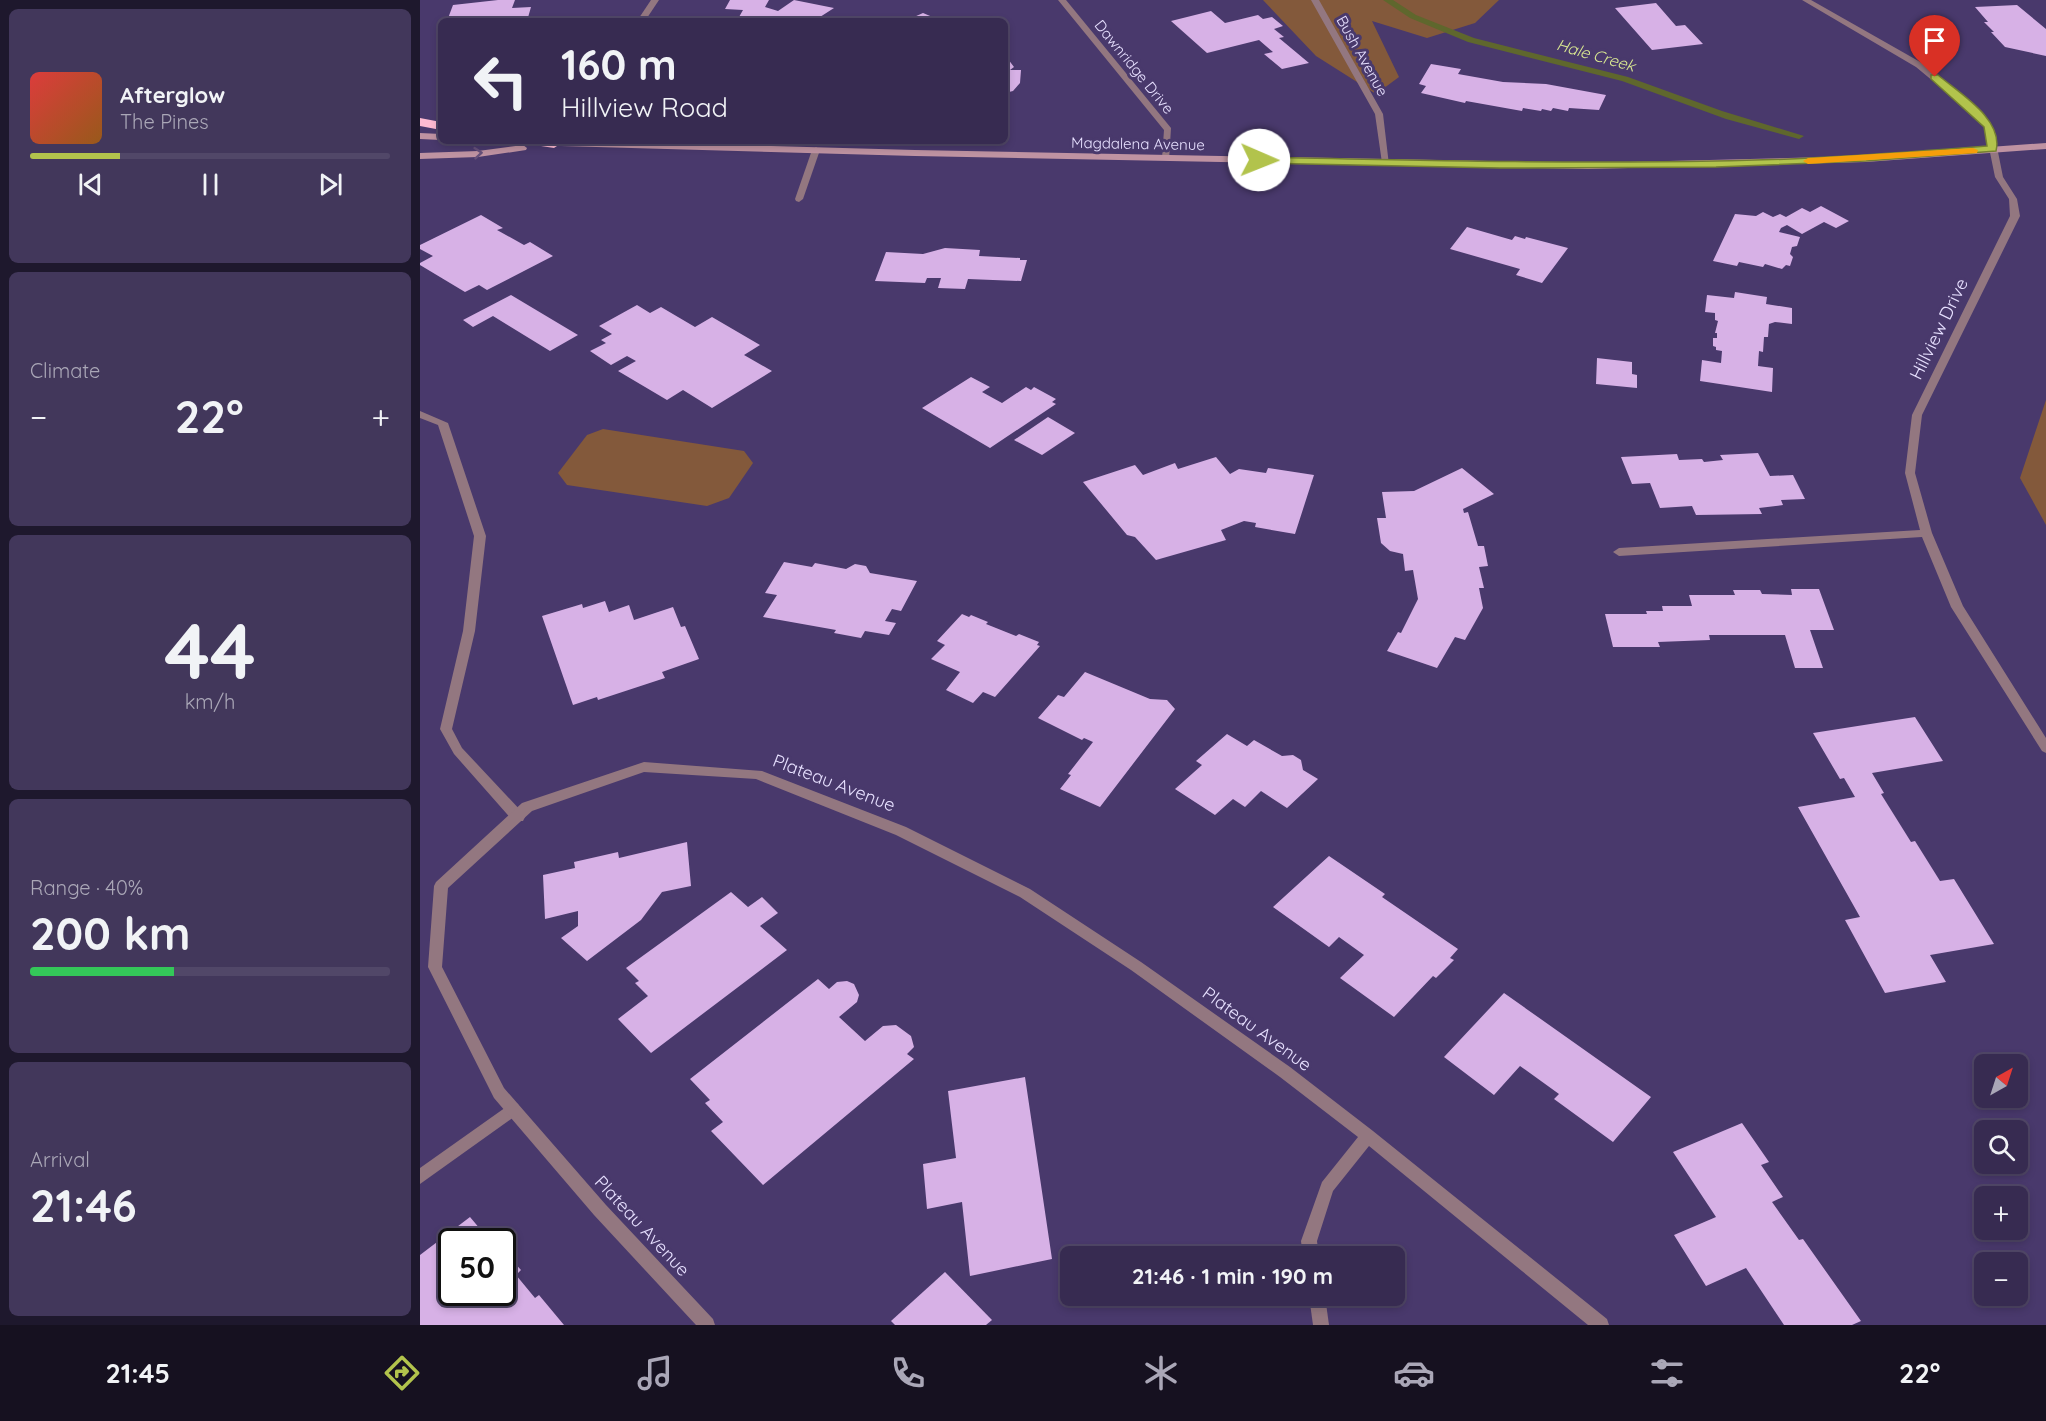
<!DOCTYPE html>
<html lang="en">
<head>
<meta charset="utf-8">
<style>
	:root { --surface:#372b51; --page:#42375b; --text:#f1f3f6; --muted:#aaa7b7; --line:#514768; --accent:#b2c34c }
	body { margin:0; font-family:Quicksand,sans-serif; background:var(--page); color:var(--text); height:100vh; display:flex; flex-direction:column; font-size:22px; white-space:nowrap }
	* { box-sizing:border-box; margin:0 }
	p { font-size:20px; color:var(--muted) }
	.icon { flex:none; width:33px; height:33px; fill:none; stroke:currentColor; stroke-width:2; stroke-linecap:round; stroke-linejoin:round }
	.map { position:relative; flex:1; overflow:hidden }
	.panel { display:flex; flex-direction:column; gap:9px; padding:9px; background:#1e182d; width:420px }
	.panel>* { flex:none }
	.banner { position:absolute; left:18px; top:18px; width:570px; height:126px; border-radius:9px; box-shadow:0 3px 9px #0003,0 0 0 2px var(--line); background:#372b51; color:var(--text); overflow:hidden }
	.needle { width:39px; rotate:39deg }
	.buttons { position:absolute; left:1554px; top:1054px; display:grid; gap:12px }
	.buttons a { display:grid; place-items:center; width:54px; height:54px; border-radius:9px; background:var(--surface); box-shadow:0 3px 9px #0003,0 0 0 2px var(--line); font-size:30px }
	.speed { position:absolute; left:18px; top:1228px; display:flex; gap:12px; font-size:30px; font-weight:700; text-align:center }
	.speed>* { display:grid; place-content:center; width:78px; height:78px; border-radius:50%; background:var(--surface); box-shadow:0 3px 9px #0003,0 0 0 2px var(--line); line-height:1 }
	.speed .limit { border:3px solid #111; border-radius:9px; background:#fff; color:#111 }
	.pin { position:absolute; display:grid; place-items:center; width:51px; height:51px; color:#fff; margin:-62px -26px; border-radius:50% 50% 50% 0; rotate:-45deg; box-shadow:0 0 6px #0007 }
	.pin .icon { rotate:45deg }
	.me { position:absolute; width:66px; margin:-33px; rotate:91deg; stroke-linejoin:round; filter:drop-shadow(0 0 4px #0008) }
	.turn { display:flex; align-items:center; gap:21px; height:126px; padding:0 24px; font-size:27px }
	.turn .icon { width:78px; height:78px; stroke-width:2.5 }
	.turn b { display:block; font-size:42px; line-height:51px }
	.big { font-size:45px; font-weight:700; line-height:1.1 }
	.panel .widget { flex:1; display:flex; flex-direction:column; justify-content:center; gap:9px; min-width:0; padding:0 21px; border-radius:9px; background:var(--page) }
	.panel .dial { align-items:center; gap:0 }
	.dial b { font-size:78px; line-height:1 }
	.song { display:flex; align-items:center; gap:18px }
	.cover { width:72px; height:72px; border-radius:9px; background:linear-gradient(135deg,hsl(0 70% 55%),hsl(30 70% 35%)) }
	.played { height:6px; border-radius:3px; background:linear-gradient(90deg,var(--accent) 25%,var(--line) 25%) }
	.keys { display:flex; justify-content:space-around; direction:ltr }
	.heat { display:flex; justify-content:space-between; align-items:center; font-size:33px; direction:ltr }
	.charge { height:9px; border-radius:4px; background:linear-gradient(90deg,#34c759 40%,var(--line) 0) }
	.trip { position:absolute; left:640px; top:1246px; width:345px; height:60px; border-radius:9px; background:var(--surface); box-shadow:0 3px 9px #0003,0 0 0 2px var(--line); font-weight:700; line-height:60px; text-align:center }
	.tabs { display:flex; height:96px; justify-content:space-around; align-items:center; background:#161120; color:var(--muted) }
	.tabs .icon { width:42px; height:42px }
	.tabs .active { color:var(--accent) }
	.tabs b { font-size:27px; color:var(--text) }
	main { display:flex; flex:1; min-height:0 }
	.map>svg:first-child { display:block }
</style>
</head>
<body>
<main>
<section class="panel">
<div class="widget">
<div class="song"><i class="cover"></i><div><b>Afterglow</b><p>The Pines</p></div></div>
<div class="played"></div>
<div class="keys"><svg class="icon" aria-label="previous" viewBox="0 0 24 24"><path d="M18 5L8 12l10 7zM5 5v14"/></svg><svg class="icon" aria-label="pause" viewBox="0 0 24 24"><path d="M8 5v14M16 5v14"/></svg><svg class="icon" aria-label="next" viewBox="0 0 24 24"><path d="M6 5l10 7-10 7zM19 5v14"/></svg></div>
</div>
<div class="widget"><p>Climate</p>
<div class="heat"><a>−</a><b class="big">22°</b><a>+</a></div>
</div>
<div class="widget dial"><b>44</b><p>km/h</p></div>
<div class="widget"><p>Range · 40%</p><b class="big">200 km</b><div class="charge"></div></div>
<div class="widget"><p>Arrival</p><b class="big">21:46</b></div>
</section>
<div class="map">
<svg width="1626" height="1325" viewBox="0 0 1626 1325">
	<rect width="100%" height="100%" fill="#49396c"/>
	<g fill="#83593b">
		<polygon points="843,0 1079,0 1055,23 1007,38 952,21 979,77 956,94 896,56"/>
		<polygon points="1626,400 1626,525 1600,478"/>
		<polygon points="183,429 324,451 333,463 309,498 287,506 147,485 138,473 167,435"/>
	</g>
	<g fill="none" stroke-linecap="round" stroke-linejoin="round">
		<polygon fill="#5f672d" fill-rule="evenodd" points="963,0 973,0 996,15 1054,38 1208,77 1302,111 1384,136 1379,139 1306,119 1202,81 1048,42 990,18"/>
	</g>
	<g fill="#d7b1e6">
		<polygon points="78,0 95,0 92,8 111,7 107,21 27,21 33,5"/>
		<polygon points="310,0 349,0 345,7 358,11 374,0 414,8 400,17 409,19 407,21 314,21 319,17 323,10 305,9"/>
		<polygon points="1236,3 1256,26 1265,25 1283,44 1232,50 1195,8"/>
		<polygon points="1597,5 1626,29 1626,56 1585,47 1571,32 1574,32 1564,22 1568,22 1555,7"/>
		<polygon points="791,11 805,23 838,15 843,19 852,17 863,26 854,29 864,37 859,38 889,63 862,69 844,54 853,52 839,40 787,53 751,21"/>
		<polygon points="503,13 522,21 485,21"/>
		<polygon points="585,55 594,67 590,70 601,70 600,83 593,91 585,93"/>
		<polygon points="1011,64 1041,69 1038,74 1083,82 1126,84 1186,95 1179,110 1149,108 1148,111 1133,108 1131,111 1122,109 1121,111 1103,108 1102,111 1046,101 1045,103 1001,93 1006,86 999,84"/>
		<polygon points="1401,206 1429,221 1416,228 1404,222 1382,234 1367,225 1361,228 1359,232 1380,237 1377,246 1372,247 1370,254 1373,257 1370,266 1366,265 1362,269 1345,264 1343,267 1319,262 1317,266 1293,261 1315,214 1336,216 1343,212 1353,217 1360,214 1366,217 1382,208 1390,212"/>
		<polygon points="61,215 83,228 77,230 104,245 110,242 133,256 67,290 59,285 45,292 0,265 0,263 13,256 0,249 0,245"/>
		<polygon points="1047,227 1092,240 1095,236 1105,239 1106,237 1148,248 1122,283 1096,275 1100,269 1030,249"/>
		<polygon points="525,248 560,250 559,256 600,258 600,260 607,260 601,281 548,279 545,289 518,288 521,278 507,278 505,283 455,281 466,252 503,254"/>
		<polygon points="1315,292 1347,297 1346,304 1372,308 1372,324 1355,322 1349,324 1348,337 1344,337 1343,352 1339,351 1338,366 1353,368 1352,392 1280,381 1282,360 1301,363 1302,351 1296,350 1296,347 1293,346 1293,338 1297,338 1297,333 1295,333 1298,321 1295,320 1295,313 1285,312 1287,295 1314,298"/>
		<polygon points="91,295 158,335 130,351 73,316 53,327 43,320"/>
		<polygon points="217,305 230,313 241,307 275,327 292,317 340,345 324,355 352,371 292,408 263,390 247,400 198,371 216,361 207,356 191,365 170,351 186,343 181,340 192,334 179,326"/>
		<polygon points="1177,358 1212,362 1212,374 1217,375 1217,388 1176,384"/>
		<polygon points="551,377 570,387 562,392 582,403 606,387 611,390 614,387 636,399 632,402 636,404 570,448 502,408"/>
		<polygon points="628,417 655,433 622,455 594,440"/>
		<polygon points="1338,453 1350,476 1373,475 1385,499 1361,500 1363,505 1339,508 1342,514 1276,515 1272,506 1240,508 1230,483 1212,484 1201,457 1257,454 1259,460 1282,459 1284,462 1303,460 1300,455"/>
		<polygon points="796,457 810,474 819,469 846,473 848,468 894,475 875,534 835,527 836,523 824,521 801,530 806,540 736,560 715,537 707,535 663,482 715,465 723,475 755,463 758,469"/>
		<polygon points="1042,468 1074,494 1043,509 1044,513 1048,512 1058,546 1064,546 1068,566 1059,567 1064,588 1059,588 1063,608 1045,640 1035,637 1017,668 967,651 978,632 981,633 998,599 993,570 985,571 983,554 970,551 961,543 957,518 966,518 962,492 994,491"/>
		<polygon points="364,562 392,567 395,563 426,569 435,564 446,566 450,573 497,581 481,611 472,609 465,621 476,623 469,635 445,631 441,638 414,633 416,630 343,617 357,595 345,593"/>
		<polygon points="1371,589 1399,589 1414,630 1390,630 1403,668 1375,668 1365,635 1289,635 1290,640 1238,642 1240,647 1193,647 1185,614 1227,614 1226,611 1243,611 1242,606 1272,606 1269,595 1315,595 1313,590 1340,590 1342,594 1372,595"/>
		<polygon points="185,601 189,612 209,605 214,620 253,607 261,627 265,626 279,659 242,672 245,678 178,700 177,697 153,705 122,616 162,604 163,608"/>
		<polygon points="542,614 549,617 551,615 568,622 566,624 596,636 599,634 619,642 617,645 620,646 575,697 563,692 553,703 526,690 540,672 511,659 525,645 517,641"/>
		<polygon points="665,672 730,699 747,700 755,709 680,807 640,789 651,775 648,774 673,742 664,738 662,740 618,718 638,695 644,697"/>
		<polygon points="1495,717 1523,761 1452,773 1464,793 1461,794 1491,842 1495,841 1520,881 1534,879 1574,944 1510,955 1526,982 1465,993 1425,920 1440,917 1378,807 1435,797 1424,778 1420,779 1393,733"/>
		<polygon points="807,734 827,746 834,740 862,756 873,755 881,760 883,770 898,779 867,808 841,791 825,807 813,799 795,815 755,789 782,765 776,761"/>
		<polygon points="267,842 271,886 242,892 221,920 167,961 141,938 158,926 158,911 125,919 123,875 155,868 154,862 198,852 199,858"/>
		<polygon points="909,856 965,894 962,897 1038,949 1030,958 1034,960 1016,978 1013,976 974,1017 920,978 944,955 919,937 909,947 853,907"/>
		<polygon points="311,892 328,907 342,897 358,913 340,926 367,950 231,1053 198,1019 228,996 215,983 219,981 206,968"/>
		<polygon points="398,979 409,989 417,982 427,981 434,984 439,995 437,1002 419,1017 445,1041 463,1026 476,1025 491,1036 494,1047 487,1054 494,1059 343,1185 291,1131 303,1122 285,1103 290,1100 270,1079"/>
		<polygon points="1084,993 1231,1097 1193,1142 1134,1099 1139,1094 1100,1066 1074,1095 1024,1057"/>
		<polygon points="605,1077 632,1259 550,1276 542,1202 507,1209 503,1164 536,1158 528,1091"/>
		<polygon points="1322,1123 1349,1162 1341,1165 1363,1197 1352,1202 1379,1240 1383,1239 1441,1321 1432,1325 1364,1325 1326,1268 1286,1286 1254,1235 1296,1217 1253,1152"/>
		<polygon points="50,1217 71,1242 32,1242 32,1293 82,1293 82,1249 101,1270 96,1275 115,1298 119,1295 144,1325 0,1325 0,1255"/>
		<polygon points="525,1272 572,1320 566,1325 475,1325 471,1321"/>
	</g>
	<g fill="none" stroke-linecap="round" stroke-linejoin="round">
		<g fill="#937780" fill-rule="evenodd">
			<polygon points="396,147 400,150 383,199 379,202 376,201 375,199 392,150"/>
			<polygon points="0,411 28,423 66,536 55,631 32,729 42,748 103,813 105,817 103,821 93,821 34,754 20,729 43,631 54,536 18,425 0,418"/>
			<polygon points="93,1102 98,1104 100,1109 98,1114 0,1184 0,1168"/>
		</g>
		<g fill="#937780" fill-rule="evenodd">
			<polygon points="231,0 239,0 225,21 217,21"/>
			<polygon points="638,0 646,0 751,128 749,160 742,158 744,130"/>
			<polygon points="891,0 899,0 963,114 969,165 962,163 955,114"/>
			<polygon points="1382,0 1391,0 1502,63 1555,107 1573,127 1583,177 1597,199 1600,216 1502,415 1495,473 1512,533 1543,606 1626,738 1626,753 1622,751 1531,607 1502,537 1199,556 1193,552 1199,548 1500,530 1485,473 1492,415 1590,216 1589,199 1575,177 1565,128 1549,111 1496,67"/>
			<polygon points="224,762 342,771 486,827 610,889 721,962 870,1067 953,1131 1187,1319 1189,1325 1168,1325 949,1146 913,1191 897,1241 899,1257 883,1257 881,1241 902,1182 938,1137 860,1077 711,970 600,897 476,835 336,779 224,772 112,811 28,888 22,967 84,1088 186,1205 293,1319 295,1325 276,1325 174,1215 74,1098 8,967 14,886 16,882 102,803"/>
			<polygon points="889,1296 905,1296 909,1325 893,1325"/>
		</g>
		<g fill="#bf93a2" fill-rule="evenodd">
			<polygon points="0,133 21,134 21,140 0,139"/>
			<polygon points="70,141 164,141 495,150 1168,163 1446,156 1626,143 1626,149 1446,162 1168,169 495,156 74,144"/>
			<polygon points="103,145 107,148 106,150 58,157 0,159 0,153 58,151"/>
		</g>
		<g fill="#febbd2" fill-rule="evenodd">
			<polygon points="0,118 21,122 21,130 0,126"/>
			<polygon points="107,141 137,141 140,144 134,148 108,144"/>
		</g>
	</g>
	<defs><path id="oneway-chevron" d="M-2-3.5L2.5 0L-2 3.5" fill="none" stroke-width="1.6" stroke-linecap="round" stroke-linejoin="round" transform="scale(1.5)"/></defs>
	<use stroke="#66507a" href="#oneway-chevron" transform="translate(58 153) rotate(-5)"/>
	<path fill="#b2c34c" stroke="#747f31" stroke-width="1.5" d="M1511,75H1518C1539,93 1584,119 1576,151L1446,161L1296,167L1080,168L839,163L834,160L839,157C991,160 1143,164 1295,161C1386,160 1477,153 1567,146L1564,127L1511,79Z"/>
	<polygon fill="#f59e0b" points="1553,148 1558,150 1557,153 1388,164 1383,161 1388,158"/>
	<g text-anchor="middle" stroke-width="6" stroke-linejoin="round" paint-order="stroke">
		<g font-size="15" fill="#e7e0ff" stroke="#49396c">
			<text transform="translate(942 56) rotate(61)" y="5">Bush Avenue</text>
			<text transform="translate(714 67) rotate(51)" y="5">Dawnridge Drive</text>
			<text transform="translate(718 144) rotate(1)" y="5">Magdalena Avenue</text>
		</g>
		<g font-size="16" font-style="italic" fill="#dbea92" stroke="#49396c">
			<text transform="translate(1176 55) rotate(16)" y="6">Hale Creek</text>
		</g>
		<g font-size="18" fill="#e7e0ff" stroke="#49396c">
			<text transform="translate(1519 329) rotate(-64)" y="6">Hillview Drive</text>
			<text transform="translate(414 783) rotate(21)" y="6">Plateau Avenue</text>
			<text transform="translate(837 1029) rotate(36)" y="6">Plateau Avenue</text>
			<text transform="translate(222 1226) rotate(47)" y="6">Plateau Avenue</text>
		</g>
	</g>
</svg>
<div class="buttons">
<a><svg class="needle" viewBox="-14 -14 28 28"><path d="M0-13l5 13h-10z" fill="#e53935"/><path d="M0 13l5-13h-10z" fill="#aaa7b7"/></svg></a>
<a><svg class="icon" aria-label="search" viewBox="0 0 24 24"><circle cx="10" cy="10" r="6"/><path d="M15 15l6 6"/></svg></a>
<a>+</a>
<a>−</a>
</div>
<div class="speed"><div class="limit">50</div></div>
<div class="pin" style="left:1515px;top:77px;background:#d93025"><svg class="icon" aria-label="arrive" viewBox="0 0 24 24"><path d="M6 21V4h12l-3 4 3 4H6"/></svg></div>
<svg class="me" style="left:839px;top:160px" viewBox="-20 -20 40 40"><circle r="19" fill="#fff"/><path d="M0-13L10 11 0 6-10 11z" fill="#b2c34c"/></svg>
<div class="trip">21:46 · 1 min · 190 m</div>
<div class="banner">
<div class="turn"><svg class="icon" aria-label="left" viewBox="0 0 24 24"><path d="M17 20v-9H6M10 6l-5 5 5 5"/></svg><div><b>160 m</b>Hillview Road</div></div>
</div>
</div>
</main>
<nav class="tabs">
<b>21:45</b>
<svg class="icon active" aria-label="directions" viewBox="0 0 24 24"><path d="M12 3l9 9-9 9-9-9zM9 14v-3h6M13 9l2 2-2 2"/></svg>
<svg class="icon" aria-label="music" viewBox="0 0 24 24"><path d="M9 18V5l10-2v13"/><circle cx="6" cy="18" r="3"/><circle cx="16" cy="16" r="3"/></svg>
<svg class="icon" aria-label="phone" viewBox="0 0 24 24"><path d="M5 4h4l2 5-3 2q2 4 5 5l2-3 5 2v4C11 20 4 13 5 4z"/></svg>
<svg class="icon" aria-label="climate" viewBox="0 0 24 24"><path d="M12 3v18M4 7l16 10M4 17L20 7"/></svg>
<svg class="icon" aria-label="car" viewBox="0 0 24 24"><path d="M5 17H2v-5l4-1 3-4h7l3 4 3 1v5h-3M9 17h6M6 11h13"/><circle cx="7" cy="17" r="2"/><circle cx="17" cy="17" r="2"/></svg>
<svg class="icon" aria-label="filters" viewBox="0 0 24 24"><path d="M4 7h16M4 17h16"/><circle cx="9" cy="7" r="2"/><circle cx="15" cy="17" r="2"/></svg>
<b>22°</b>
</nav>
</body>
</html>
